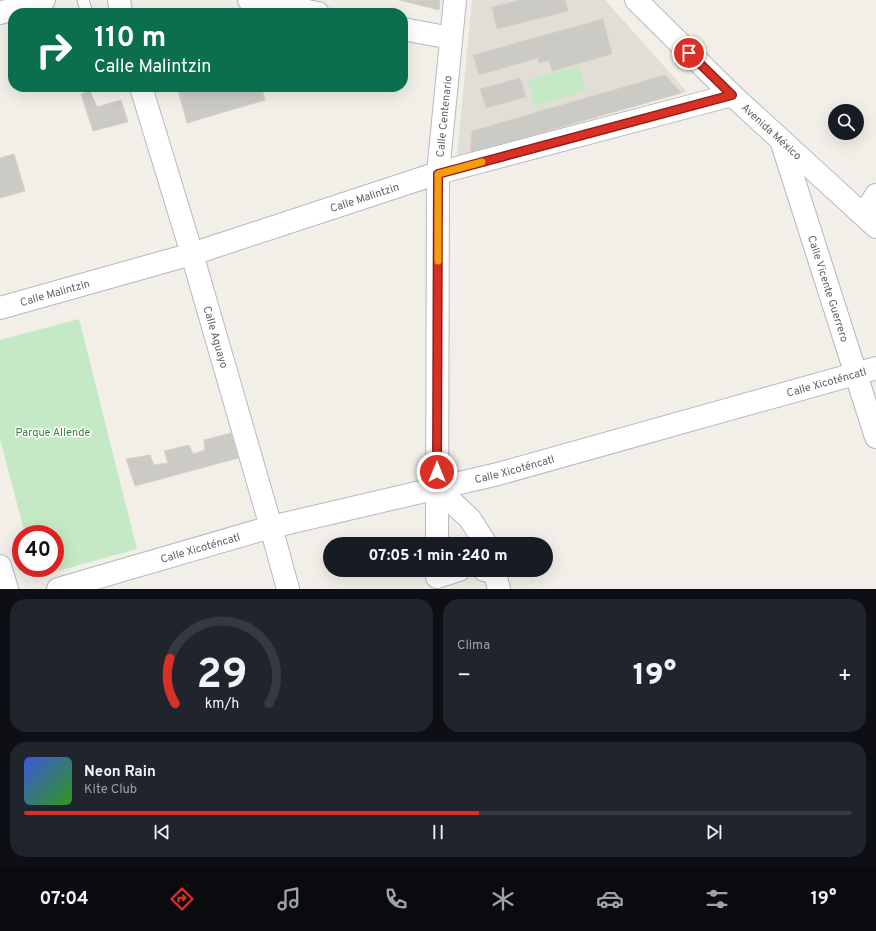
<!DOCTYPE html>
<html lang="es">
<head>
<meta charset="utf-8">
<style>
	:root { --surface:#171b24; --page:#20242c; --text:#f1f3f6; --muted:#9ea1a6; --line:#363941; --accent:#d93025 }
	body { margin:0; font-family:Overpass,sans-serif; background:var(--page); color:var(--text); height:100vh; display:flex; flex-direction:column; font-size:15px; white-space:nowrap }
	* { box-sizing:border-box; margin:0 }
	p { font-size:13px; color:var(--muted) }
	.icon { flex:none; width:22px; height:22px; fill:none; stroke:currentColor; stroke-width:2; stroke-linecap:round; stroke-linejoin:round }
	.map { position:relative; height:589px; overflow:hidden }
	.sheet { display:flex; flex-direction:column; gap:10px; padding:10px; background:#0d0f14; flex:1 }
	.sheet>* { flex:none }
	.hud { position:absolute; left:8px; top:8px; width:400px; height:84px; border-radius:16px; box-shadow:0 4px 16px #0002; background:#0b6e4f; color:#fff; overflow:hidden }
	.controls { position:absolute; left:828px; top:104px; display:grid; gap:8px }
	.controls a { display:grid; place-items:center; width:36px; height:36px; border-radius:50%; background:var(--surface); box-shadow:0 4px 16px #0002; font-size:20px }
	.speed { position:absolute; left:12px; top:525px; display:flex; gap:8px; font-size:20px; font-weight:700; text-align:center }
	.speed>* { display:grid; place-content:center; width:52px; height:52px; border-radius:50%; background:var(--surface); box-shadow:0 4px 16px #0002; line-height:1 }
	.speed .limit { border:6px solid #d22; background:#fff; color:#111 }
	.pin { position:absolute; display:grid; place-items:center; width:34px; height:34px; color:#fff; margin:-17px; border:2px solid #fff; border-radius:50%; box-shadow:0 1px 4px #0007 }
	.me { position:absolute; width:44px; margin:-22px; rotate:0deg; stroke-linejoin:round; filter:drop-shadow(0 0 3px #0008) }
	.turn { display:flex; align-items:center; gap:14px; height:84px; padding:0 20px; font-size:18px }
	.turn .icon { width:52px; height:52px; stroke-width:2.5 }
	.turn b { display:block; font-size:28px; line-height:34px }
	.big { font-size:30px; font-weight:800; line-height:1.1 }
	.sheet .widget { flex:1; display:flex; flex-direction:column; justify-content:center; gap:6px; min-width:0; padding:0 14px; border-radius:16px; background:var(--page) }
	.sheet .dial { align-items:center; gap:0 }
	.dial svg { height:104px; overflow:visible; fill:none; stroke:var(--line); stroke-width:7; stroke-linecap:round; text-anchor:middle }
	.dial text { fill:var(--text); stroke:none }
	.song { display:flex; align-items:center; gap:12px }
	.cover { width:48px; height:48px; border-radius:6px; background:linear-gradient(135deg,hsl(230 70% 55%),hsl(110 70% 35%)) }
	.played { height:4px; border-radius:2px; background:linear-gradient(90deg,var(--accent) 55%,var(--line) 55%) }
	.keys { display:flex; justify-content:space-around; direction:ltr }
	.heat { display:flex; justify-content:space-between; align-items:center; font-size:22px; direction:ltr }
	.sheet .tiles { flex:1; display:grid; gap:10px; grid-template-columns:1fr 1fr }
	.widget:last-child { grid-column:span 2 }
	.trip { position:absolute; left:323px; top:537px; width:230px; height:40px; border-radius:20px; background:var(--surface); box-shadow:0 4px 16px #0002; font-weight:800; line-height:40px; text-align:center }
	.tab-bar { display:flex; height:64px; justify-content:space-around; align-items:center; background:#090b0e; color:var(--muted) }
	.tab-bar .icon { width:28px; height:28px }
	.tab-bar .selected { color:var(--accent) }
	.tab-bar b { font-size:18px; color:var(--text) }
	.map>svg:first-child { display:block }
</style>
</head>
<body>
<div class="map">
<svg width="876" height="589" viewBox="0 0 876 589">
	<rect width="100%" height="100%" fill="#f1efe8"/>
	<polygon fill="#e1ded6" points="472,0 605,0 687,92 457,156"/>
	<g fill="#c5e8c5">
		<polygon points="579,66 586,91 535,106 528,80"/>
		<polygon points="79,319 137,549 36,577 34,568 55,568 55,534 25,534 0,439 0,340"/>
	</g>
	<g fill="#cccac5" stroke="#d6d1c6">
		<polygon points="399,0 440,0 439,10"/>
		<polygon points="521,0 565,0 568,11 497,29 492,7"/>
		<polygon points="603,19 612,54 552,71 549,60 539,63 538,58 479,75 473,55"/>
		<polygon points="665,75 681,93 470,153 472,131"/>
		<polygon points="520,78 526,97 486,108 480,89"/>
		<polygon points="177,87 261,87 265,100 187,123"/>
		<polygon points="90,91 97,107 121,100 128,122 93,131 81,94"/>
		<polygon points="14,154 25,191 0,198 0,158"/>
		<polygon points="231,433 238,458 135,486 126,459 150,455 154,465 168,463 164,451 189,445 193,454 205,450 204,440"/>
	</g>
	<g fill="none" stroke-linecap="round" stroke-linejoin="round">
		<defs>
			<polyline id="lane" points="83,0 87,13"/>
			<g id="street">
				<polyline points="249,0 318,13"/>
				<polyline points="0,13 44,0"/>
				<polyline points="403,29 451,38"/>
				<path id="s1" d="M781,140L876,437"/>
				<polyline points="864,215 876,195"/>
				<path id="s2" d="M0,308L192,254L438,173L732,95"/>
				<polyline points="437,488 470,519 486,544"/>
				<polyline points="271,527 288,589"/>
				<polyline points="0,566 7,589"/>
				<polyline points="494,570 499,589"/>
			</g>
			<g id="secondary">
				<polyline points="119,0 121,13"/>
				<path id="s3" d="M636,0L732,95L876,227"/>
				<path id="s4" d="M141,87L192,254L271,527"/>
				<path id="s5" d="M437,544L438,173L455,0"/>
				<polyline points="484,570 494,571"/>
				<polyline points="437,577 459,570"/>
				<path id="s6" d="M58,589L271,527L498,474L876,368"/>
			</g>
		</defs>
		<use href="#lane" stroke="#b5b8bc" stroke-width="13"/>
		<use href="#street" stroke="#b5b8bc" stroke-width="24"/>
		<use href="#secondary" stroke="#b6babf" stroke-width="24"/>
		<use href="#lane" stroke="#fff" stroke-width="11"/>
		<use href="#street" stroke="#fff" stroke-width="22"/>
		<use href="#secondary" stroke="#fff" stroke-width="22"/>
	</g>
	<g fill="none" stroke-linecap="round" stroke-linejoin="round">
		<defs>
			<polyline id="route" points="437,472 438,174 732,95 689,53"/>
		</defs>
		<use href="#route" stroke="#8d1f18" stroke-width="10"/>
		<use href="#route" stroke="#d93025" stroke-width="7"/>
		<polyline stroke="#f59e0b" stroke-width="7" points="438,261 438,174 482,162"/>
	</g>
	<g text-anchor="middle" stroke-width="3" stroke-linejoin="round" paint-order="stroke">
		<g font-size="11" fill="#5f6368" stroke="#fff">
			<text dy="4" stroke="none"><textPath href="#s5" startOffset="428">Calle Centenario</textPath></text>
			<text dy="4" stroke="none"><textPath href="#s3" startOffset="189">Avenida México</textPath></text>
			<text dy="4" stroke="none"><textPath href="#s2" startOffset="381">Calle Malintzin</textPath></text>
			<text dy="4" stroke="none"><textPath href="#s1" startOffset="156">Calle Vicente Guerrero</textPath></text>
			<text dy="4" stroke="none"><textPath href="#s2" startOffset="57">Calle Malintzin</textPath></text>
			<text dy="4" stroke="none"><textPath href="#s4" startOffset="261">Calle Aguayo</textPath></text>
			<text dy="4" stroke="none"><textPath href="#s6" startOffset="796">Calle Xicoténcatl</textPath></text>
			<text dy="4" stroke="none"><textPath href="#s6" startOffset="472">Calle Xicoténcatl</textPath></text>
			<text dy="4" stroke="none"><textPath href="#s6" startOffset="148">Calle Xicoténcatl</textPath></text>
		</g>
		<g font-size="11" fill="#348238" stroke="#fff">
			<text x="53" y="436">Parque Allende</text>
		</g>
	</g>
</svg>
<div class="controls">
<a><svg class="icon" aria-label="search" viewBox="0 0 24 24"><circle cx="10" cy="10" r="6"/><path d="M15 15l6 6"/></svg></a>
</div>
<div class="speed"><div class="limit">40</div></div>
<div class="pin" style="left:689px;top:53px;background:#d93025"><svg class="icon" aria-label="arrive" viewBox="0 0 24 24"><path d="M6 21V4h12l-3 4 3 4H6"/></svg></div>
<svg class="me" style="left:437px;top:472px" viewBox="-20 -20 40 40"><circle r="17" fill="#d93025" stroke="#fff" stroke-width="3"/><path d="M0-11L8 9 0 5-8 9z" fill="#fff"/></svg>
<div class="trip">07:05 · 1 min · 240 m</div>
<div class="hud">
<div class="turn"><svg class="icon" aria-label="right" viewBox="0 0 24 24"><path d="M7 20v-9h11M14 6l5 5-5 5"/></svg><div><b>110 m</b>Calle Malintzin</div></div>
</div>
</div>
<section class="sheet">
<div class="tiles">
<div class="widget dial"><svg viewBox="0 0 100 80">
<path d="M14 69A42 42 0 1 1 86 69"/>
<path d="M14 69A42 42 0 0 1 10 34" stroke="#d93025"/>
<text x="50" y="56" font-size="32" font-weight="700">29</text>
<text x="50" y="72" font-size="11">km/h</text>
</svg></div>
<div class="widget"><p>Clima</p>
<div class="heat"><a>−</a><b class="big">19°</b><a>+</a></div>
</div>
<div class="widget">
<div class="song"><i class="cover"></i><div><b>Neon Rain</b><p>Kite Club</p></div></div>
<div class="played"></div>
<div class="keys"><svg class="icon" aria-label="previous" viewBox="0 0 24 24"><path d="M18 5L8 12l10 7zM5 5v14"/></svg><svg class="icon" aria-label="pause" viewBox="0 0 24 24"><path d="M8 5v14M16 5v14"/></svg><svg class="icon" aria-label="next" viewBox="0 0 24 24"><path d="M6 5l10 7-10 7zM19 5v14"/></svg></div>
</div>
</div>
</section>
<nav class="tab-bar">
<b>07:04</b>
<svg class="icon selected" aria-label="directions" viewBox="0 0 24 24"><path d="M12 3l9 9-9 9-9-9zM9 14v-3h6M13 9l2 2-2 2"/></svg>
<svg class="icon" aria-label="music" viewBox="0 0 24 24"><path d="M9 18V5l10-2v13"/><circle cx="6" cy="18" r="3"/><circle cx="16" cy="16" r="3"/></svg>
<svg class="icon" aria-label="phone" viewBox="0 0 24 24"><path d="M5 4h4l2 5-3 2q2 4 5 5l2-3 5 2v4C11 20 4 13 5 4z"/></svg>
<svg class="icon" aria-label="climate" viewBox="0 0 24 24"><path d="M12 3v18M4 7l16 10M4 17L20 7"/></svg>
<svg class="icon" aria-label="car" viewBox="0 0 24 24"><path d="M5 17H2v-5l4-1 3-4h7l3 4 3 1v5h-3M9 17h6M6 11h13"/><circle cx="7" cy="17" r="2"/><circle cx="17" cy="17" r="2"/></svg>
<svg class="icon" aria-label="filters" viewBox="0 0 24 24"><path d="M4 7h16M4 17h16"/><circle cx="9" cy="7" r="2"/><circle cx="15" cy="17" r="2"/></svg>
<b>19°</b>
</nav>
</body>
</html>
